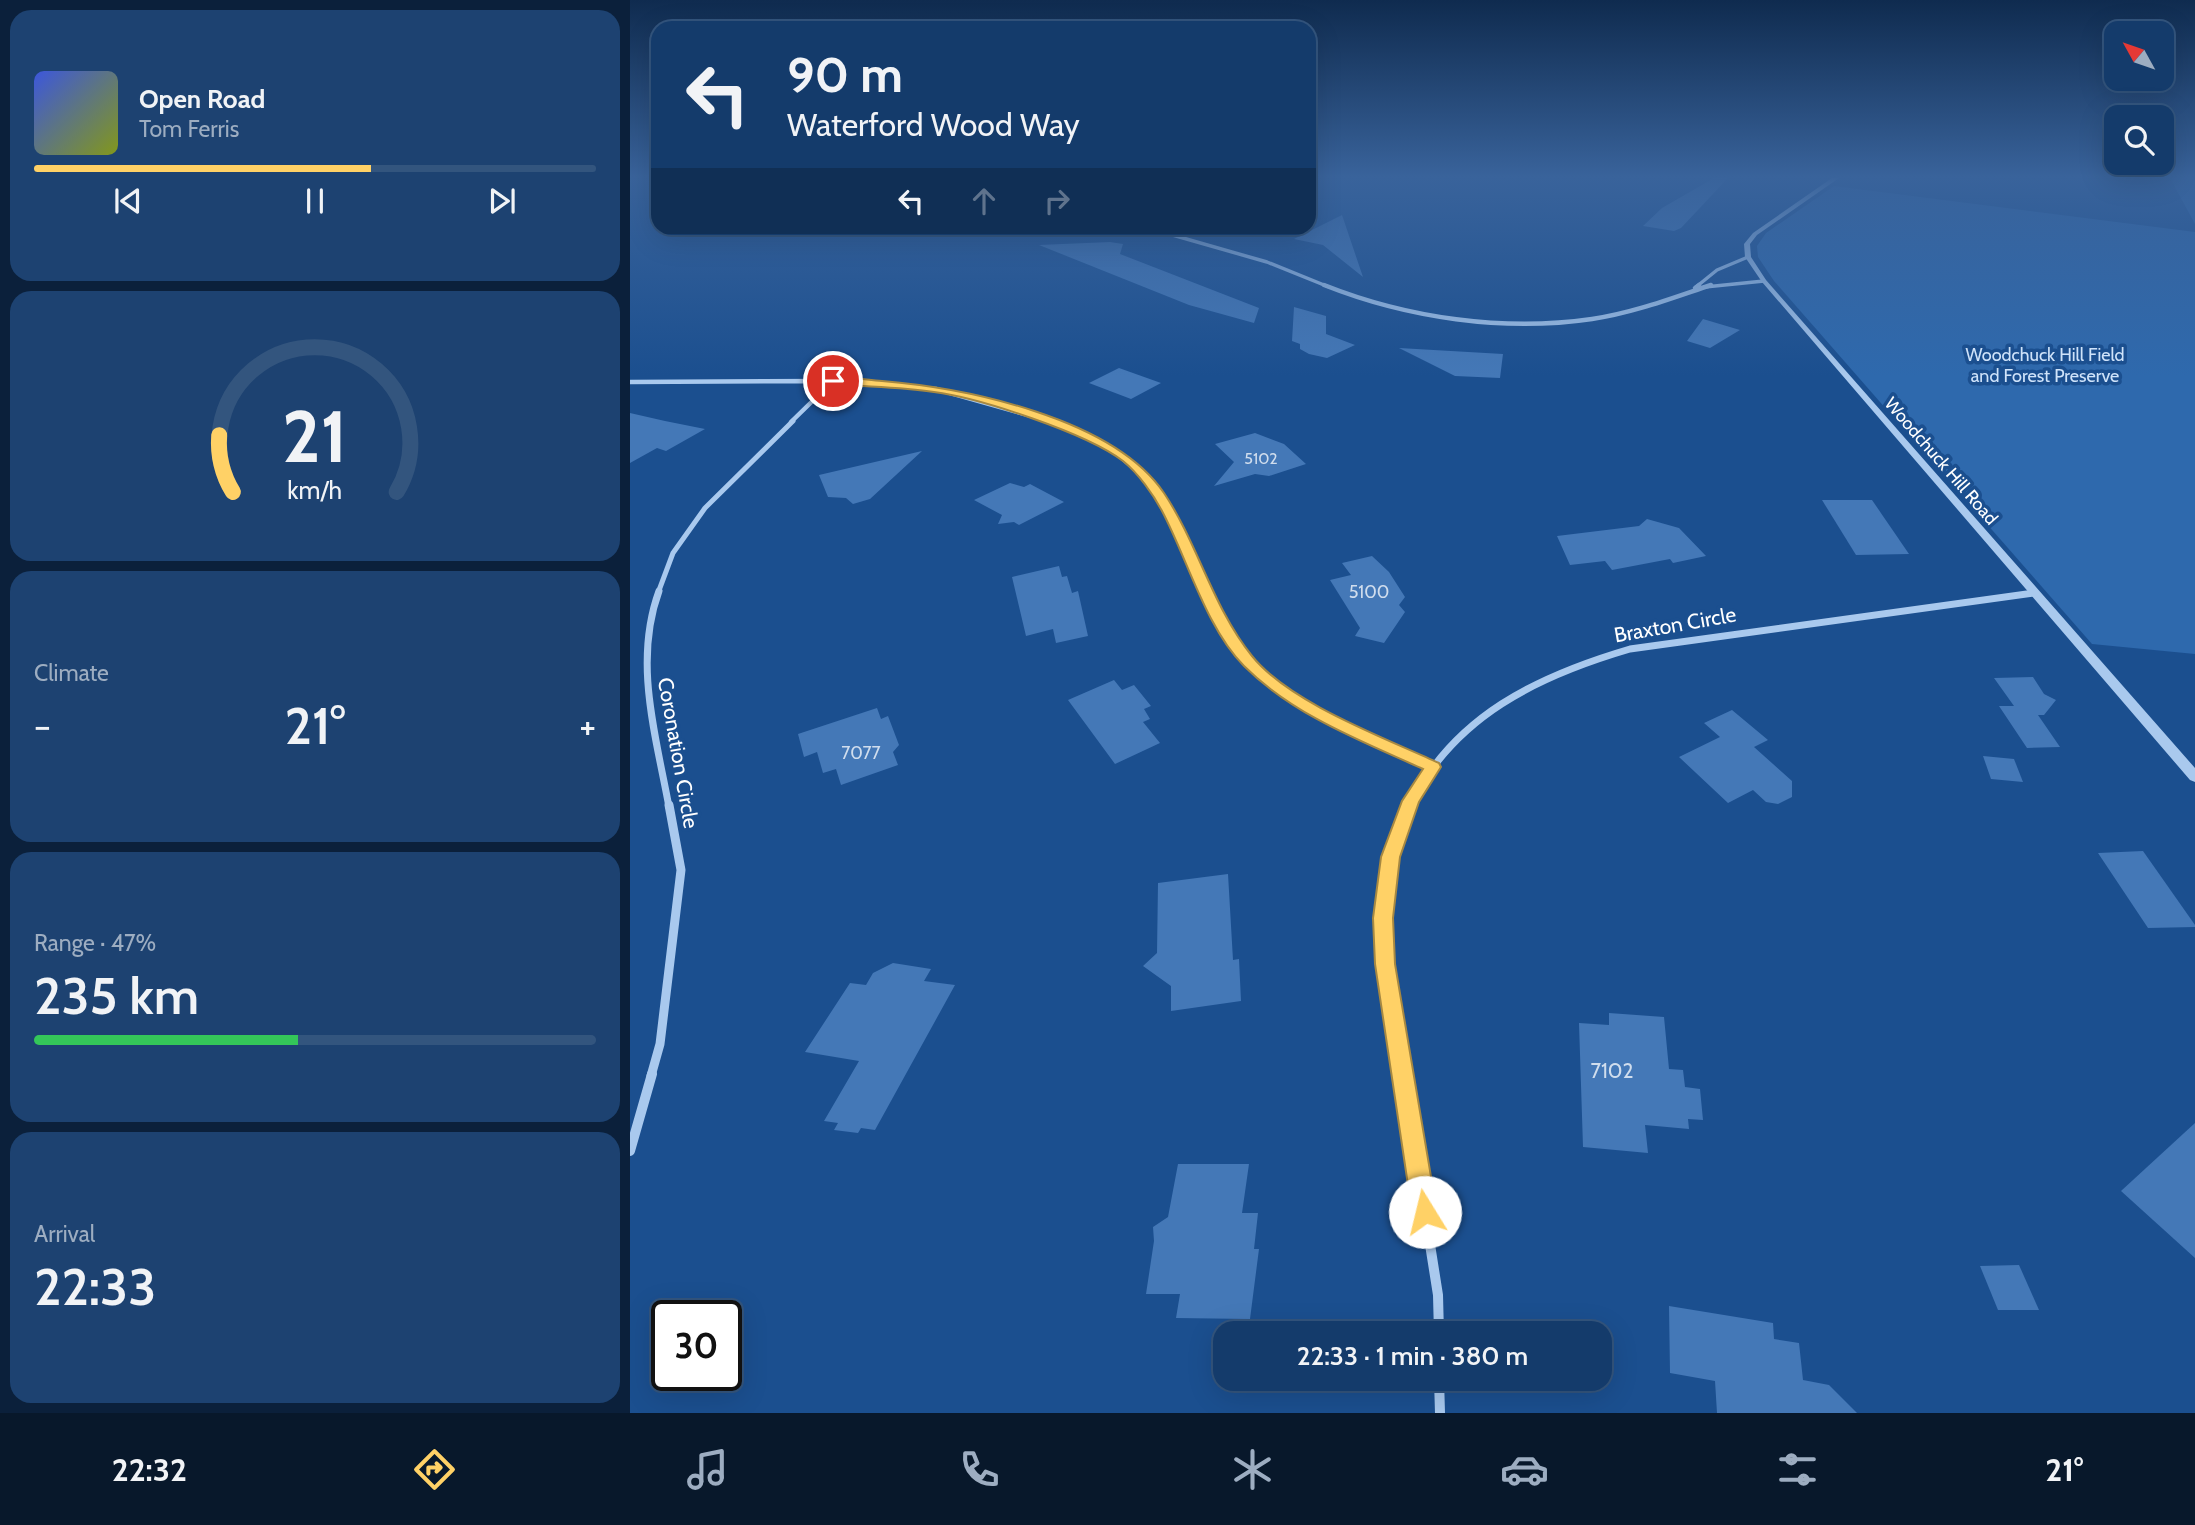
<!DOCTYPE html>
<html lang="en">
<head>
<meta charset="utf-8">
<style>
	:root { --surface:#143b6b; --page:#1d4271; --text:#f1f3f6; --muted:#9dadc1; --line:#33557e; --accent:#ffd166 }
	body { margin:0; font-family:Cabin,sans-serif; background:var(--page); color:var(--text); height:100vh; display:flex; flex-direction:column; font-size:26px; white-space:nowrap }
	* { box-sizing:border-box; margin:0 }
	p { font-size:23px; color:var(--muted) }
	.icon { flex:none; width:38px; height:38px; fill:none; stroke:currentColor; stroke-width:2; stroke-linecap:round; stroke-linejoin:round }
	.map { position:relative; flex:1; overflow:hidden }
	.side { display:flex; flex-direction:column; gap:10px; padding:10px; background:#0b203b; width:630px }
	.side>* { flex:none }
	.hud { position:absolute; left:21px; top:21px; width:665px; height:214px; border-radius:21px; box-shadow:0 7px 28px #0002,0 0 0 2px var(--line); background:#143b6b; color:var(--text); overflow:hidden }
	.needle { width:46px; rotate:310deg }
	.buttons { position:absolute; left:1474px; top:21px; display:grid; gap:14px }
	.buttons a { display:grid; place-items:center; width:70px; height:70px; border-radius:14px; background:var(--surface); box-shadow:0 7px 28px #0002,0 0 0 2px var(--line); font-size:35px }
	.speed { position:absolute; left:21px; top:1300px; display:flex; gap:14px; font-size:35px; font-weight:700; text-align:center }
	.speed>* { display:grid; place-content:center; width:91px; height:91px; border-radius:50%; background:var(--surface); box-shadow:0 7px 28px #0002,0 0 0 2px var(--line); line-height:1 }
	.speed .limit { border:4px solid #111; border-radius:10px; background:#fff; color:#111 }
	.pin { position:absolute; display:grid; place-items:center; width:60px; height:60px; color:#fff; margin:-30px; border:4px solid #fff; border-radius:50%; box-shadow:0 2px 7px #0007 }
	.me { position:absolute; width:77px; margin:-38px; rotate:351deg; stroke-linejoin:round; filter:drop-shadow(0 0 5px #0008) }
	.turn { display:flex; align-items:center; gap:24px; height:147px; padding:0 21px; font-size:32px }
	.turn .icon { width:91px; height:91px; stroke-width:2.5 }
	.turn b { display:block; font-size:49px; line-height:60px }
	.lanes { display:flex; align-items:center; height:66px; padding:0 21px; background:#0003; justify-content:center; gap:35px; direction:ltr }
	.lanes .off { opacity:.35 }
	.big { font-size:52px; font-weight:600; line-height:1.1 }
	.side .card { flex:1; display:flex; flex-direction:column; justify-content:center; gap:10px; min-width:0; padding:0 24px; border-radius:21px; background:var(--page) }
	.side .dial { align-items:center; gap:0 }
	.dial svg { height:182px; overflow:visible; fill:none; stroke:var(--line); stroke-width:7; stroke-linecap:round; text-anchor:middle }
	.dial text { fill:var(--text); stroke:none }
	.song { display:flex; align-items:center; gap:21px }
	.cover { width:84px; height:84px; border-radius:10px; background:linear-gradient(135deg,hsl(230 70% 55%),hsl(70 70% 35%)) }
	.played { height:7px; border-radius:4px; background:linear-gradient(90deg,var(--accent) 60%,var(--line) 60%) }
	.keys { display:flex; justify-content:space-around; direction:ltr }
	.heat { display:flex; justify-content:space-between; align-items:center; font-size:38px; direction:ltr }
	.charge { height:10px; border-radius:5px; background:linear-gradient(90deg,#34c759 47%,var(--line) 0) }
	.trip { position:absolute; left:583px; top:1321px; width:399px; height:70px; border-radius:21px; background:var(--surface); box-shadow:0 7px 28px #0002,0 0 0 2px var(--line); font-weight:600; line-height:70px; text-align:center }
	.tabs { display:flex; height:112px; justify-content:space-around; align-items:center; background:#08182b; color:var(--muted) }
	.tabs .icon { width:49px; height:49px }
	.tabs .selected { color:var(--accent) }
	.tabs b { font-size:32px; color:var(--text) }
	main { display:flex; flex:1; min-height:0 }
	.map>svg:first-child { display:block }
</style>
</head>
<body>
<main>
<section class="side">
<div class="card">
<div class="song"><i class="cover"></i><div><b>Open Road</b><p>Tom Ferris</p></div></div>
<div class="played"></div>
<div class="keys"><svg class="icon" aria-label="previous" viewBox="0 0 24 24"><path d="M18 5L8 12l10 7zM5 5v14"/></svg><svg class="icon" aria-label="pause" viewBox="0 0 24 24"><path d="M8 5v14M16 5v14"/></svg><svg class="icon" aria-label="next" viewBox="0 0 24 24"><path d="M6 5l10 7-10 7zM19 5v14"/></svg></div>
</div>
<div class="card dial"><svg viewBox="0 0 100 80">
<path d="M14 69A42 42 0 1 1 86 69"/>
<path d="M14 69A42 42 0 0 1 8 44" stroke="#ffd166"/>
<text x="50" y="56" font-size="32" font-weight="700">21</text>
<text x="50" y="72" font-size="11">km/h</text>
</svg></div>
<div class="card"><p>Climate</p>
<div class="heat"><a>−</a><b class="big">21°</b><a>+</a></div>
</div>
<div class="card"><p>Range · 47%</p><b class="big">235 km</b><div class="charge"></div></div>
<div class="card"><p>Arrival</p><b class="big">22:33</b></div>
</section>
<div class="map">
<svg width="1565" height="1413" viewBox="0 0 1565 1413">
	<rect width="100%" height="100%" fill="#1b4f8f"/>
	<g fill="#2e69ad">
		<polygon points="1540,178 1565,178 1565,224"/>
		<polygon points="1204,186 1565,232 1565,654 1462,644 1144,281 1128,257 1127,246 1136,233"/>
	</g>
	<g fill="#4478b7">
		<polygon points="1084,178 1098,178 1051,228 1044,231 1013,226 1032,208"/>
		<polygon points="712,215 733,277 693,245 664,239"/>
		<polygon points="480,242 493,244 490,254 629,308 624,323 559,305 409,245"/>
		<polygon points="664,307 696,316 696,334 725,345 697,358 679,354 670,349 670,344 662,341"/>
		<polygon points="1073,319 1110,330 1080,348 1057,341"/>
		<polygon points="769,348 873,354 870,378 825,376"/>
		<polygon points="489,368 531,383 501,399 459,383"/>
		<polygon points="0,413 35,421 75,429 36,451 27,448 0,463"/>
		<polygon points="625,433 654,444 676,464 639,476 625,474 584,486 604,462 585,444"/>
		<polygon points="292,451 240,499 223,504 216,498 198,497 189,475"/>
		<polygon points="380,483 394,487 400,484 434,502 389,525 384,522 368,524 372,515 344,500"/>
		<polygon points="1192,500 1242,500 1279,554 1226,555"/>
		<polygon points="1017,519 1049,528 1076,556 1043,563 1040,559 982,570 975,561 940,565 927,536 1009,526"/>
		<polygon points="742,556 759,572 775,597 769,605 775,612 754,643 725,636 730,628 700,580 721,575 712,563"/>
		<polygon points="429,566 432,577 437,576 442,593 448,591 458,636 426,643 423,629 396,636 382,577"/>
		<polygon points="1403,677 1414,694 1426,700 1414,715 1408,715 1430,747 1397,748 1369,706 1384,706 1364,678"/>
		<polygon points="484,680 492,690 504,685 521,706 514,709 520,719 513,722 530,743 485,764 438,700"/>
		<polygon points="247,708 251,719 258,716 269,745 263,752 268,765 211,785 206,769 193,773 187,752 174,757 168,734"/>
		<polygon points="1102,710 1138,740 1124,747 1162,781 1162,797 1148,804 1136,802 1123,790 1098,803 1049,757 1090,737 1074,723"/>
		<polygon points="1353,756 1384,759 1393,782 1361,779"/>
		<polygon points="1513,851 1565,925 1565,927 1518,928 1468,853"/>
		<polygon points="598,874 603,960 609,959 611,1001 541,1011 541,986 513,966 527,953 528,883"/>
		<polygon points="263,963 301,969 294,981 325,985 245,1130 231,1128 228,1133 204,1130 208,1123 194,1121 229,1061 175,1052 220,983 236,985 243,973"/>
		<polygon points="979,1013 1034,1017 1039,1069 1053,1070 1055,1087 1070,1089 1073,1120 1058,1119 1059,1129 1015,1125 1018,1153 953,1147 949,1023 979,1025"/>
		<polygon points="1565,1123 1565,1258 1491,1191"/>
		<polygon points="548,1164 619,1164 612,1213 628,1213 624,1249 629,1249 620,1319 546,1318 550,1294 516,1294 524,1241 523,1227 538,1217"/>
		<polygon points="1389,1265 1409,1310 1368,1310 1350,1266"/>
		<polygon points="1039,1306 1143,1323 1144,1339 1169,1343 1173,1380 1199,1385 1227,1413 1087,1413 1085,1381 1040,1373"/>
	</g>
	<g fill="none" stroke-linecap="round" stroke-linejoin="round">
		<g stroke="#a9c9ee" stroke-width="3.5">
			<polyline points="518,228 637,262 699,287"/>
			<polyline points="1066,287 1087,270 1118,257"/>
			<polyline points="1075,287 1134,281"/>
		</g>
		<g stroke="#a9c9ee" stroke-width="4.5">
			<path d="M694,285C777,318 874,332 962,319C1003,313 1042,298 1081,285"/>
			<polyline points="1065,288 1069,285"/>
			<polyline points="0,382 203,381 306,389 423,422"/>
			<polyline points="161,422 203,381"/>
		</g>
		<g stroke="#a9c9ee" stroke-width="5">
			<path d="M417,421C519,450 534,507 577,593"/>
			<polyline points="28,593 43,553 75,508 163,421"/>
		</g>
		<g stroke="#a9c9ee" stroke-width="7">
			<path d="M29,591C3,662 26,736 39,807"/>
			<path d="M576,591C588,615 599,641 617,661C658,708 746,741 803,767"/>
			<path d="M779,807C823,716 908,676 1000,649L1404,593"/>
		</g>
		<g stroke="#a9c9ee" stroke-width="9">
			<polyline points="21,1076 30,1044 51,870 39,805"/>
			<path d="M773,1076C758,985 738,892 780,805"/>
		</g>
		<g stroke="#a9c9ee" stroke-width="10">
			<polyline points="773,1074 808,1295 809,1334"/>
			<polyline points="0,1151 22,1074"/>
			<polyline points="809,1379 810,1413"/>
		</g>
		<polygon fill="#a9c9ee" fill-rule="evenodd" points="1202,178 1209,178 1127,235 1120,244 1121,257 1136,280 1565,768 1565,782 1560,780 1132,282 1115,257 1114,244 1123,233"/>
	</g>
	<linearGradient id="sky" x2="0" y2="1"><stop stop-color="#0f2b4f"/><stop offset="0.47" stop-color="#39639b"/><stop offset="1" stop-color="#39639b" stop-opacity="0"/></linearGradient>
	<rect width="1565" height="376" fill="url(#sky)"/>
	<path fill="#ffd166" stroke="#a68842" stroke-width="2" d="M199,379C216,376 235,380 252,381C337,388 483,418 534,493C568,544 583,608 622,656C660,703 753,737 809,763L811,767L789,802L770,857L763,918L765,964L807,1212L803,1221L795,1224L786,1221L782,1212L745,964L743,918L751,857L772,801L793,769C731,741 663,715 614,666C576,628 557,558 532,511C523,494 508,473 493,461C456,433 350,398 304,392C270,387 236,387 203,384L199,383Z"/>
	<g text-anchor="middle" stroke-width="7" stroke-linejoin="round" paint-order="stroke">
		<g font-size="16" fill="#d0dded">
			<text x="631" y="464">5102</text>
		</g>
		<g font-size="18" fill="#cfe3fa" stroke="#1b4f8f">
			<text x="1415" y="361">Woodchuck Hill Field<tspan x="1415" dy="21">and Forest Preserve</tspan></text>
		</g>
		<g font-size="18" fill="#fff" stroke="#1b4f8f">
			<text transform="translate(1311 461) rotate(49)" y="6">Woodchuck Hill Road</text>
		</g>
		<g font-size="18" fill="#d0dded">
			<text x="739" y="598">5100</text>
			<text x="231" y="759">7077</text>
		</g>
		<g font-size="21" fill="#fff" stroke="#1b4f8f">
			<text transform="translate(1045 625) rotate(-10)" y="7">Braxton Circle</text>
			<text transform="translate(48 753) rotate(80)" y="7">Coronation Circle</text>
		</g>
		<g font-size="21" fill="#d0dded">
			<text x="982" y="1078">7102</text>
		</g>
	</g>
</svg>
<div class="buttons">
<a><svg class="needle" viewBox="-14 -14 28 28"><path d="M0-13l5 13h-10z" fill="#e53935"/><path d="M0 13l5-13h-10z" fill="#9dadc1"/></svg></a>
<a><svg class="icon" aria-label="search" viewBox="0 0 24 24"><circle cx="10" cy="10" r="6"/><path d="M15 15l6 6"/></svg></a>
</div>
<div class="speed"><div class="limit">30</div></div>
<div class="pin" style="left:203px;top:381px;background:#d93025"><svg class="icon" aria-label="arrive" viewBox="0 0 24 24"><path d="M6 21V4h12l-3 4 3 4H6"/></svg></div>
<svg class="me" style="left:795px;top:1212px" viewBox="-20 -20 40 40"><circle r="19" fill="#fff"/><path d="M0-13L10 11 0 6-10 11z" fill="#ffd166"/></svg>
<div class="trip">22:33 · 1 min · 380 m</div>
<div class="hud">
<div class="turn"><svg class="icon" aria-label="left" viewBox="0 0 24 24"><path d="M17 20v-9H6M10 6l-5 5 5 5"/></svg><div><b>90 m</b>Waterford Wood Way</div></div>
<div class="lanes"><svg class="icon" aria-label="left" viewBox="0 0 24 24"><path d="M17 20v-9H6M10 6l-5 5 5 5"/></svg><svg class="icon off" aria-label="ahead" viewBox="0 0 24 24"><path d="M12 20V5M6 11l6-6 6 6"/></svg><svg class="icon off" aria-label="right" viewBox="0 0 24 24"><path d="M7 20v-9h11M14 6l5 5-5 5"/></svg></div>
</div>
</div>
</main>
<nav class="tabs">
<b>22:32</b>
<svg class="icon selected" aria-label="directions" viewBox="0 0 24 24"><path d="M12 3l9 9-9 9-9-9zM9 14v-3h6M13 9l2 2-2 2"/></svg>
<svg class="icon" aria-label="music" viewBox="0 0 24 24"><path d="M9 18V5l10-2v13"/><circle cx="6" cy="18" r="3"/><circle cx="16" cy="16" r="3"/></svg>
<svg class="icon" aria-label="phone" viewBox="0 0 24 24"><path d="M5 4h4l2 5-3 2q2 4 5 5l2-3 5 2v4C11 20 4 13 5 4z"/></svg>
<svg class="icon" aria-label="climate" viewBox="0 0 24 24"><path d="M12 3v18M4 7l16 10M4 17L20 7"/></svg>
<svg class="icon" aria-label="car" viewBox="0 0 24 24"><path d="M5 17H2v-5l4-1 3-4h7l3 4 3 1v5h-3M9 17h6M6 11h13"/><circle cx="7" cy="17" r="2"/><circle cx="17" cy="17" r="2"/></svg>
<svg class="icon" aria-label="filters" viewBox="0 0 24 24"><path d="M4 7h16M4 17h16"/><circle cx="9" cy="7" r="2"/><circle cx="15" cy="17" r="2"/></svg>
<b>21°</b>
</nav>
</body>
</html>
